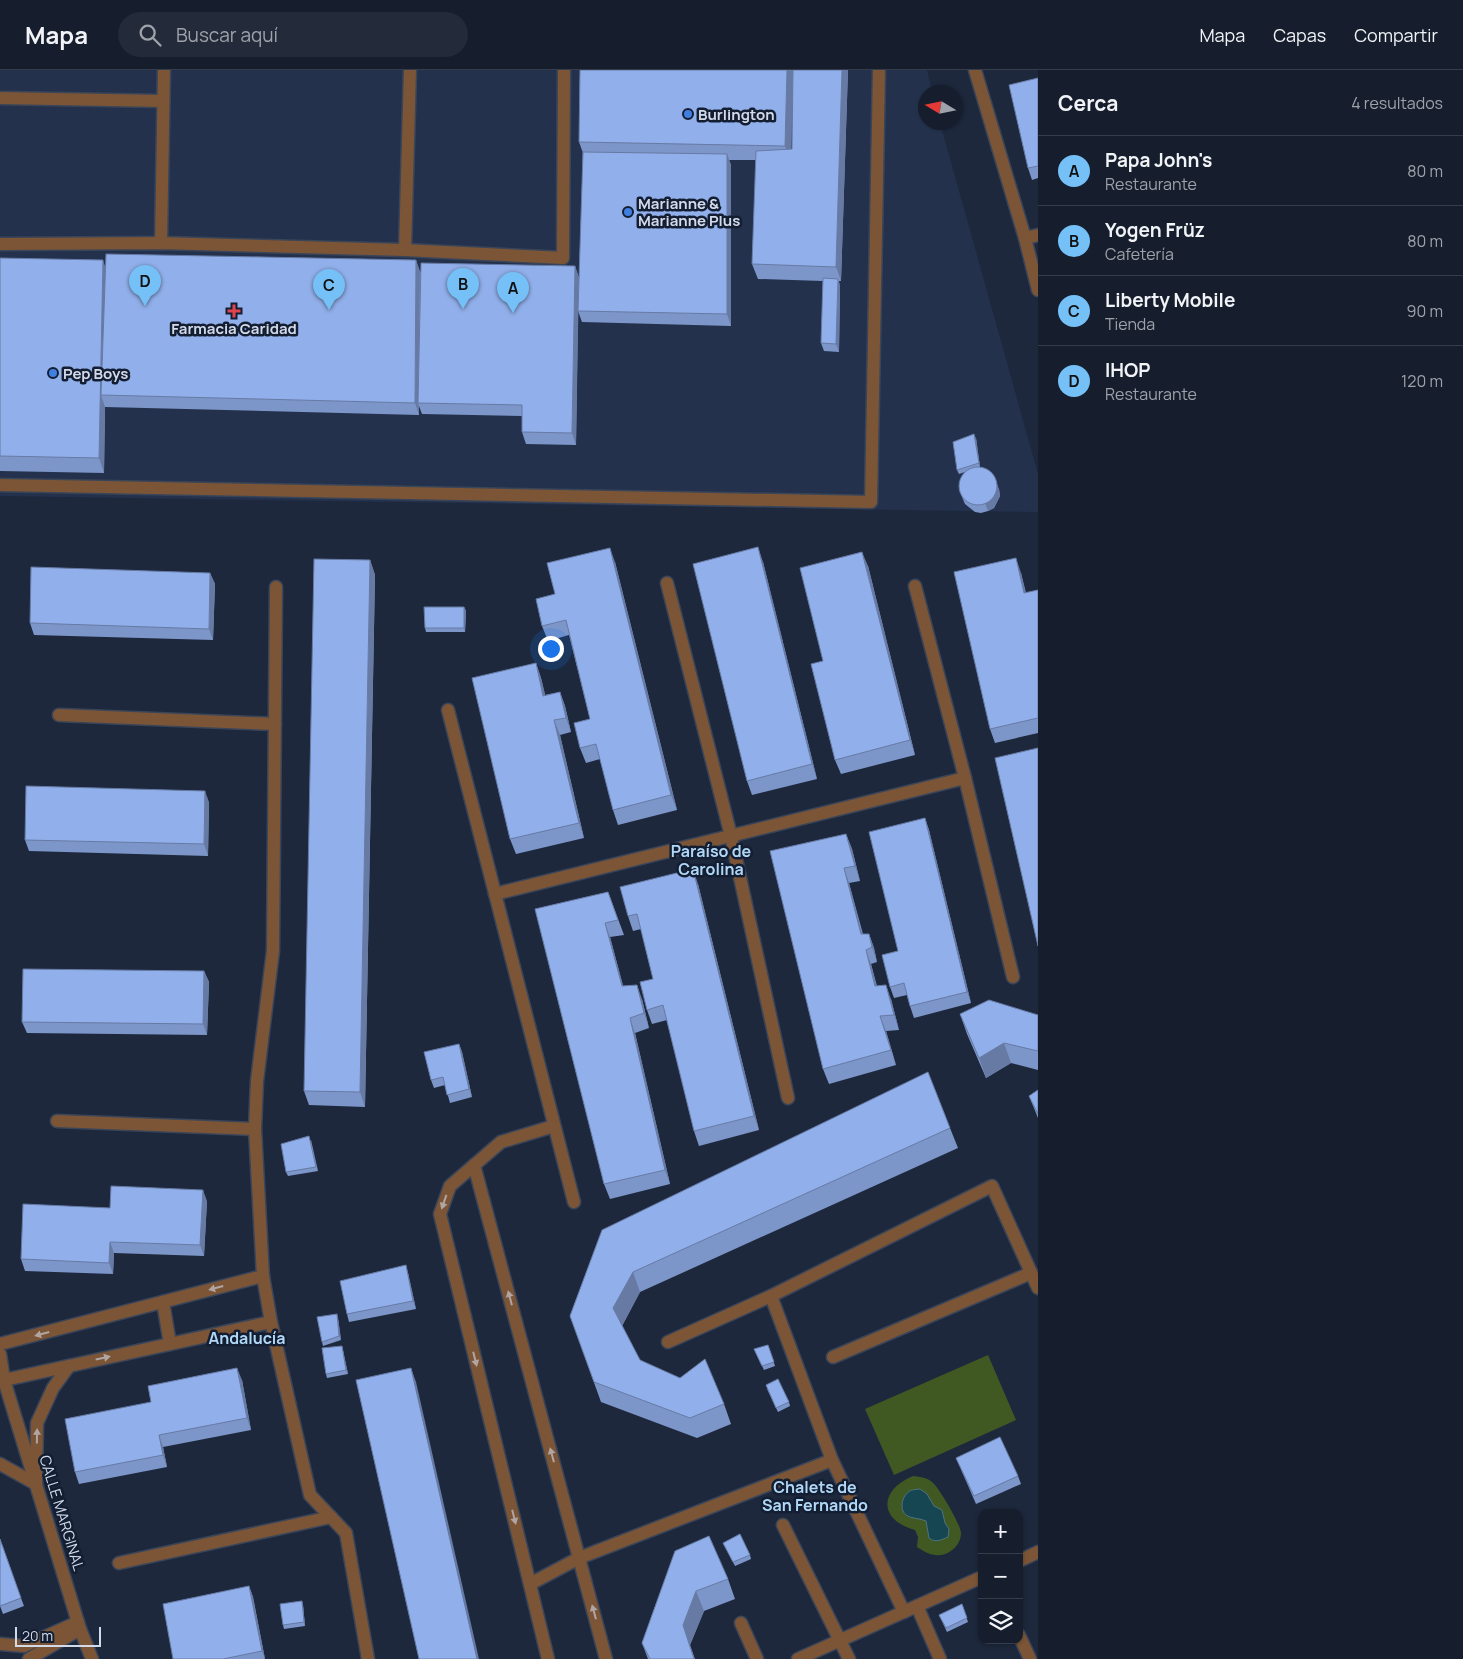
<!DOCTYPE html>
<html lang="es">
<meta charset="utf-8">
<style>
:root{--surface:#161e2e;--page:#232b3a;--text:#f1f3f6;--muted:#9ea2aa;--line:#353c4a;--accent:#75c0f6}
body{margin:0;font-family:Manrope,sans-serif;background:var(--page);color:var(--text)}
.controls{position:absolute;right:15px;bottom:15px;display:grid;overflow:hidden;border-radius:10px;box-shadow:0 1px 4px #0004}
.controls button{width:45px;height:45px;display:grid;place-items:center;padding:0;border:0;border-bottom:1px solid var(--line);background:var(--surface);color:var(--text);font:25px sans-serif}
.compass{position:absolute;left:918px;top:15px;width:45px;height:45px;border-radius:50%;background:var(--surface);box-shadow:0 1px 4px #0004;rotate:280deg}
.scale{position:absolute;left:15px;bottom:12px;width:86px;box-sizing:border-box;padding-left:5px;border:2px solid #d3dbea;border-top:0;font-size:14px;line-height:18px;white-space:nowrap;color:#d3dbea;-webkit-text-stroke:4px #141e33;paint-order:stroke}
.you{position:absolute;left:550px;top:578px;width:18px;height:18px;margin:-12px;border:4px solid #fff;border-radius:50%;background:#1a73e8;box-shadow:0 0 0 8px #1a73e833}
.badge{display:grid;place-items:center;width:32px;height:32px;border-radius:50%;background:var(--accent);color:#111;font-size:16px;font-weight:700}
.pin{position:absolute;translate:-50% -41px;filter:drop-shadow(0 1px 2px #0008)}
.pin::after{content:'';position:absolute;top:26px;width:18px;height:15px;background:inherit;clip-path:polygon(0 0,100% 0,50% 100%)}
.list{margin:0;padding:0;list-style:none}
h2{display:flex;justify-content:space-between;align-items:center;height:65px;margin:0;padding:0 20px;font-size:21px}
h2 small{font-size:16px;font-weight:400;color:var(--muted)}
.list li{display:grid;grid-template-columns:32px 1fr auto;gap:15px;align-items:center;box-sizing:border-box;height:70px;padding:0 20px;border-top:1px solid var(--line)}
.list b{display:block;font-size:19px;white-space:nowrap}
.list p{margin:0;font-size:16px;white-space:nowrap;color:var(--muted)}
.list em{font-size:16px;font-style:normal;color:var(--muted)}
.icon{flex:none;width:28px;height:28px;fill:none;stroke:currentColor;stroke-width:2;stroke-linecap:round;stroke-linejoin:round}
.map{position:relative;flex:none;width:1038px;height:1589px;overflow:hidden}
header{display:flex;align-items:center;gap:30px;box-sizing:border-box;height:70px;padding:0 25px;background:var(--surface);border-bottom:1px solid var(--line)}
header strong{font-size:24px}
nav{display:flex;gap:28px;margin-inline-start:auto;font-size:18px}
.search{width:350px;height:45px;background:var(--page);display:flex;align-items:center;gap:12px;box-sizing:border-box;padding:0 18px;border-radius:28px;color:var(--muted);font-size:19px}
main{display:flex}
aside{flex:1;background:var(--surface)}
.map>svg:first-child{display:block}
.built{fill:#23314c}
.green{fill:#405922}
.water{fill:#154652;stroke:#4e7380}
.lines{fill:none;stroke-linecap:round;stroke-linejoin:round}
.minor-casing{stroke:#3a4559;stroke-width:15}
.minor{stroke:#7b5536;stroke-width:12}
.wall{fill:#7d96c9;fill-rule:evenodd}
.shaded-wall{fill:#667aa4}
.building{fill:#91afea;stroke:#667aa4}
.oneway{fill:#b0a5a2}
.shop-dot{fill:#3f7fe0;stroke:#141e33;stroke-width:2}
.health-dot{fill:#e0444e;stroke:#141e33;stroke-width:2}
.labels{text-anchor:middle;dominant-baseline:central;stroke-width:5;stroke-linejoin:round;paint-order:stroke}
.poi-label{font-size:15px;font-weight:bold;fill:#d3dbea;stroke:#141e33;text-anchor:start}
.street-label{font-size:15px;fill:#d3dbea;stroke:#141e33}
.neighbourhood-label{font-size:16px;font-weight:bold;fill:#b0d8f6;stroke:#141e33}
</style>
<header>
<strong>Mapa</strong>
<div class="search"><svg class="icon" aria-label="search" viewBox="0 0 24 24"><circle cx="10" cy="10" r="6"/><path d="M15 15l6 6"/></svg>Buscar aquí</div>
<nav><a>Mapa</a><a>Capas</a><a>Compartir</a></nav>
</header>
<main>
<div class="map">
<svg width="1038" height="1589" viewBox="0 0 1038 1589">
<rect width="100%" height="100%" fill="#1d283d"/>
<path class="built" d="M 0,0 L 927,0 L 932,22 L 926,22 L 926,52 L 940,53 L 1038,404 L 1038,442 L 0,426 Z"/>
<g class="green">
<path d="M 988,1285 L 1016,1350 L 894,1405 L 865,1339 Z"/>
<path d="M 913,1406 C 920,1407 926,1407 932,1412 C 938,1416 961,1455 961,1463 C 961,1476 948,1487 935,1485 C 928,1484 923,1481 917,1477 L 918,1467 L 915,1460 C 878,1450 879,1420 913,1406 Z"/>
</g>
<path class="water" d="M 920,1419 L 927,1424 L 934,1436 L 942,1440 L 945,1453 L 949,1459 L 948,1467 C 941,1470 935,1473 929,1468 L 926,1451 C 920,1448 911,1449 906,1445 C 898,1438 903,1423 912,1420 C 913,1420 919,1419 920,1419 Z"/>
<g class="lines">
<defs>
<g id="minor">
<path d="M 975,0 L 1025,168 L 1038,220"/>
<path d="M 0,28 L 163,31"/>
<path d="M 1025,168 L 1038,165"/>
<path d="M 161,173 L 164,0"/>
<path d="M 0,174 L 161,173 L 405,180 L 563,188 L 564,0"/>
<path d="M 405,180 L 410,0"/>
<path d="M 0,415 L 871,432 L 879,0"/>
<path d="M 667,513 L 731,766 L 788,1028"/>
<path d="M 915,516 L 965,708 L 1013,907"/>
<path d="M 276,517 L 273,881 L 257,1011 L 255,1059 L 263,1206 L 271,1252 L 310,1425 L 346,1463 L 368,1589"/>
<path d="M 448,640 L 574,1132"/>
<path d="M 59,645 L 275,654"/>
<path d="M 495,824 L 965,708"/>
<path d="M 57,1051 L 255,1059"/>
<path d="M 474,1095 L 606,1589"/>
<path d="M 771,1226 L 832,1390"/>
<path d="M 163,1232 L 170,1274"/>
<path d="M 668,1272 L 771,1226 L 992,1116 L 1038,1218"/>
<path d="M 0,1274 L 263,1206"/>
<path d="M 0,1284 L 4,1310 L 80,1559 L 92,1589"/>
<path d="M 833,1287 L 1031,1203"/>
<path d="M 0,1311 L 271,1252"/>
<path d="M 0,1394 L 36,1414 L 37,1353 L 53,1318 L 69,1296"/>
<path d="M 783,1455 L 849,1589"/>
<path d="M 1019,1491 L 1038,1482"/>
<path d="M 119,1493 L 331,1447"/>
<path d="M 530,1514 L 579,1488 L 832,1390 L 904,1542"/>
<path d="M 917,1536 L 940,1589"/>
<path d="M 741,1553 L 757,1589"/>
<path d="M 1019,1565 L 1030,1589"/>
<path d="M 0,1574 L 24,1576 L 78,1552"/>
<path d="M 29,1589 L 80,1559"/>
<path d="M 548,1589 L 440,1144 L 450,1116 L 501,1072 L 554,1056"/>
<path d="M 798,1589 L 982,1507"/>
</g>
</defs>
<use href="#minor" class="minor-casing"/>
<use href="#minor" class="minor"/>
</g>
<g class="wall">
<path d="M 580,0 L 848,0 L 841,211 L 839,211 L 840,217 L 839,282 L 824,281 L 821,273 L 823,211 L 758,209 L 752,194 L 756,90 L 729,90 L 731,95 L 731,256 L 582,252 L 578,241 L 576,375 L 526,374 L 522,362 L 522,346 L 422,344 L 419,336 L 419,345 L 105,337 L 104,403 L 0,401 L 0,188 L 105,197 L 416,190 L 420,202 L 575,196 L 579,208 L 583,83 L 579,72 ZM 793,6 L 792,79 L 791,79 Z"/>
<path d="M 1038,8 L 1038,108 L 1032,110 L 1028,98 Z"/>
<path d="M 976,368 L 980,397 L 979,397 L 999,419 L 1000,426 L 994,438 L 988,441 L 981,443 L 975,442 L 965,434 L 962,427 L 965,402 L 959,404 L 957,400 Z"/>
<path d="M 370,490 L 375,505 L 365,1037 L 309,1035 L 304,1021 Z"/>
<path d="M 615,492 L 677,740 L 618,755 L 613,740 L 600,689 L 586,693 L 580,678 L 590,649 L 569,565 L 548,571 L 542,556 L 555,524 Z"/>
<path d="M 763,492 L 817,709 L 752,725 L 747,711 Z"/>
<path d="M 868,496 L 915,685 L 841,704 L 835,690 L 823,591 Z"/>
<path d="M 210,503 L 215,514 L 213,570 L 34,565 L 30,553 Z"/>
<path d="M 1021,503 L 1026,523 L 1038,520 L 1038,663 L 995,673 L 990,659 Z"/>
<path d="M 464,537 L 466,541 L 465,562 L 426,562 L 425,558 Z"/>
<path d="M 536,593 L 541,608 L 545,625 L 560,622 L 565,636 L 571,662 L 560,665 L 584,768 L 516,784 L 510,769 Z"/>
<path d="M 209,732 L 208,786 L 29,781 L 25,770 Z"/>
<path d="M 925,748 L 929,760 L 971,933 L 914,948 L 910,936 L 907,925 L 894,928 L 890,917 L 898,881 Z"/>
<path d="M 846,764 L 852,779 L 860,811 L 849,813 L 863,864 L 869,864 L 874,878 L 877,892 L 871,894 L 877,916 L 891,929 L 899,960 L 886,961 L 896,995 L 829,1014 L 823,999 Z"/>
<path d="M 698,814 L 759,1060 L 699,1076 L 694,1061 L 667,950 L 652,954 L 647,940 L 653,909 L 641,859 L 633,861 L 628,846 Z"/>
<path d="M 608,822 L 624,865 L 610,867 L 623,916 L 642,929 L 649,958 L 635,963 L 670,1114 L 610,1129 L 604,1114 L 535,839 Z"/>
<path d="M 204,901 L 209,912 L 207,965 L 27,963 L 22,952 Z"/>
<path d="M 960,944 L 1038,945 L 1038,1000 L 1011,993 L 986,1008 L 967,964 Z"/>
<path d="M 459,974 L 462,982 L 472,1027 L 450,1033 L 445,1015 L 434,1018 L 431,1010 Z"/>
<path d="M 1038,1020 L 1038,1048 L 1029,1026 Z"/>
<path d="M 950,1058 L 958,1078 L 640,1222 L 622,1256 L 640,1290 L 724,1334 L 731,1354 L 697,1368 L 601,1332 L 570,1246 L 602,1160 Z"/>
<path d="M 311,1070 L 318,1101 L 288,1106 L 286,1102 Z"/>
<path d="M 207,1131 L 204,1186 L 114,1183 L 113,1204 L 25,1201 L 21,1189 L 110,1138 Z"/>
<path d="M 408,1203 L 416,1239 L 349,1252 L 347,1244 Z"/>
<path d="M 338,1248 L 341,1270 L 323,1276 L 322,1272 Z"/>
<path d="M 768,1275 L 775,1296 L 764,1300 L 754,1279 Z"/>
<path d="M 342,1276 L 348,1304 L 327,1308 L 326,1304 Z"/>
<path d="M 242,1310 L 251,1360 L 163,1377 L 167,1397 L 79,1414 L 75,1402 L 151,1332 Z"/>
<path d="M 767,1319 L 789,1332 L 790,1336 L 778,1342 Z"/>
<path d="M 956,1388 L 1018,1406 L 1021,1414 L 976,1434 Z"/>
<path d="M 723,1473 L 750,1485 L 751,1489 L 735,1496 Z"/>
<path d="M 675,1481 L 728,1509 L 735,1529 L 704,1541 L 690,1575 L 695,1589 L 648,1589 L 642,1573 Z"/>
<path d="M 249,1516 L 253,1527 L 265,1589 L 173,1589 Z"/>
<path d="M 21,1528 L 24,1536 L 3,1544 L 0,1536 Z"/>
<path d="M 962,1534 L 968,1552 L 947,1562 L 939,1545 Z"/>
<path d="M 303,1535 L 305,1556 L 284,1559 L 283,1555 Z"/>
</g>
<g class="shaded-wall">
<path d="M 787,0 L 793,0 L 791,91 L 785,76 Z"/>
<path d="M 842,0 L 848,0 L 841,211 L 836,197 Z"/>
<path d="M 727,84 L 731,95 L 731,256 L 727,244 Z"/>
<path d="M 103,190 L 108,205 L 101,325 L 105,337 L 104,403 L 99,388 Z"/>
<path d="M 416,190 L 420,202 L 418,333 L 419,336 L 419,345 L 415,333 Z"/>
<path d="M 575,196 L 579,208 L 576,375 L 572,363 Z"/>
<path d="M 838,209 L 840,217 L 839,282 L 836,274 Z"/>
<path d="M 974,364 L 976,368 L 980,397 L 979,393 Z"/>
<path d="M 996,411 L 999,419 L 1000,426 L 994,438 L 988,441 L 985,433 Z"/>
<path d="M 758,477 L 763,492 L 817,709 L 812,694 Z"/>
<path d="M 610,478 L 615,492 L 677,740 L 671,725 Z"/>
<path d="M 862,482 L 868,496 L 915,685 L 910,670 Z"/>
<path d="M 1016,488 L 1021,503 L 1029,538 L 1024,523 Z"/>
<path d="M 370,490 L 375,505 L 365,1037 L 360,1022 Z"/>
<path d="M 210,503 L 215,514 L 213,570 L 209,559 Z"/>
<path d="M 464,537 L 466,541 L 465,562 L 464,558 Z"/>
<path d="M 536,593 L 541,608 L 549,640 L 543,626 Z"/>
<path d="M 560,622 L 565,636 L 571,662 L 566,648 Z"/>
<path d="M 554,650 L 560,665 L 584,768 L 579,753 Z"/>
<path d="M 205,721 L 209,732 L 208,786 L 204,774 Z"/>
<path d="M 925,748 L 929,760 L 971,933 L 967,922 Z"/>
<path d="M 846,764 L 852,779 L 860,811 L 855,796 Z"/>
<path d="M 844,798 L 849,813 L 866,879 L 861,864 Z"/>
<path d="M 693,799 L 698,814 L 759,1060 L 754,1046 Z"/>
<path d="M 605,853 L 610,867 L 627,930 L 622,916 Z"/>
<path d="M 869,864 L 874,878 L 877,892 L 872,877 Z"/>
<path d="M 866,880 L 871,894 L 880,931 L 875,916 Z"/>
<path d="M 204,901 L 209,912 L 207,965 L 203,954 Z"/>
<path d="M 637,915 L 642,929 L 649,958 L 644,943 Z"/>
<path d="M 886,915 L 891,929 L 899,960 L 894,945 Z"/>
<path d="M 880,946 L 886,961 L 896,995 L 891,980 Z"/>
<path d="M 630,948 L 635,963 L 670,1114 L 665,1100 Z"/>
<path d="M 1004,973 L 1011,993 L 986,1008 L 979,988 Z"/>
<path d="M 459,974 L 462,982 L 472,1027 L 469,1019 Z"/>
<path d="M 203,1120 L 207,1131 L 204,1186 L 200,1175 Z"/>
<path d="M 110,1172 L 114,1183 L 113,1204 L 109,1193 Z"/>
<path d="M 406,1195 L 408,1203 L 416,1239 L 413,1231 Z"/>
<path d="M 633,1202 L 640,1222 L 621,1258 L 613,1238 Z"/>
<path d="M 337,1244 L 338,1248 L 341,1270 L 339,1266 Z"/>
<path d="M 342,1276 L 343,1280 L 348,1304 L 346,1300 Z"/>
<path d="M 237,1298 L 242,1310 L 251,1360 L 247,1348 Z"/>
<path d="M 411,1298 L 416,1312 L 479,1589 L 477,1589 Z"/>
<path d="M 159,1365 L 163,1377 L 167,1397 L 163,1385 Z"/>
<path d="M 249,1516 L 253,1527 L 265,1589 L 262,1581 Z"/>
<path d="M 696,1521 L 704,1541 L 690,1575 L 694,1589 L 683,1555 Z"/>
<path d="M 302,1531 L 303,1535 L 305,1556 L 304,1552 Z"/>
</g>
<g class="building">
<path d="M 580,0 L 787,0 L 785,76 L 579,72 Z"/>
<path d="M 793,0 L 842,0 L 836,197 L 752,194 L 756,81 L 792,79 Z"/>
<path d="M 1038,8 L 1038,96 L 1028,98 L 1009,15 Z"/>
<path d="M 583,82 L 727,84 L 727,244 L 578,241 Z"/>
<path d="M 106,184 L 416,190 L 415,333 L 101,325 Z"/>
<path d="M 0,188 L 103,190 L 99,388 L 0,386 Z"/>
<path d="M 421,193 L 575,196 L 572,363 L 522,362 L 522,335 L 418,333 Z"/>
<path d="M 823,208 L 838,209 L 836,274 L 821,273 Z"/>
<path d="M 974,364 L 979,393 L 957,400 L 953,372 Z"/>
<circle cx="978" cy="416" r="19"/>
<path d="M 758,477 L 812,694 L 747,711 L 693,494 Z"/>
<path d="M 610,478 L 671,725 L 613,740 L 596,674 L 580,678 L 574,653 L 590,649 L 566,550 L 542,556 L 536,529 L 555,524 L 547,493 Z"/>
<path d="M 862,482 L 910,670 L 835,690 L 811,594 L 823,591 L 800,498 Z"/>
<path d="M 1016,488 L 1024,523 L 1038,520 L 1038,648 L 990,659 L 954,502 Z"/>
<path d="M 314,489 L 370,490 L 360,1022 L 304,1021 Z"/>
<path d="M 31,497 L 210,503 L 209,559 L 30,553 Z"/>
<path d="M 424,537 L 464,537 L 464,558 L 425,558 Z"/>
<path d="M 536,593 L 543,626 L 560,622 L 566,648 L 554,650 L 579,753 L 510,769 L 472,608 Z"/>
<path d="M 1038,678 L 1038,876 L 995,688 Z"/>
<path d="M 26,716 L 205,721 L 204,774 L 25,770 Z"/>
<path d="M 925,748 L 967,922 L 910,936 L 904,913 L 890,917 L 882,885 L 898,881 L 869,762 Z"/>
<path d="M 846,764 L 855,796 L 844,798 L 861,864 L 869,864 L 872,877 L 866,880 L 875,916 L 886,915 L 894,945 L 880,946 L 891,980 L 823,999 L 770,781 Z"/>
<path d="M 693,799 L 754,1046 L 694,1061 L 663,935 L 647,940 L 640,912 L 653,909 L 637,844 L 628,846 L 620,817 Z"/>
<path d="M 608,822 L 618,850 L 605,853 L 622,916 L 637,915 L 644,943 L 630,948 L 665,1100 L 604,1114 L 535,839 Z"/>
<path d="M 23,899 L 204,901 L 203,954 L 22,952 Z"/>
<path d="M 989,930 L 1038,945 L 1038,981 L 1004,973 L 979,988 L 960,944 Z"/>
<path d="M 459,974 L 469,1019 L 447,1025 L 443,1007 L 431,1010 L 424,982 Z"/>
<path d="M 928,1002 L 950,1058 L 633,1202 L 613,1238 L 640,1290 L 680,1308 L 705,1289 L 724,1334 L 690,1348 L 594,1312 L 570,1246 L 602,1160 Z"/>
<path d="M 1038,1020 L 1038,1044 L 1029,1026 Z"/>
<path d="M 309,1066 L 316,1097 L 286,1102 L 281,1074 Z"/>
<path d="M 111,1116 L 203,1120 L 200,1175 L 110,1172 L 109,1193 L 21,1189 L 23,1134 L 110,1138 Z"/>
<path d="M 406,1195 L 413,1231 L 347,1244 L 340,1211 Z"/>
<path d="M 337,1244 L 339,1266 L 322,1272 L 317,1247 Z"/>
<path d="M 768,1275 L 774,1292 L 762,1296 L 754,1279 Z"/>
<path d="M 342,1276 L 346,1300 L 326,1304 L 322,1278 Z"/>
<path d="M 237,1298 L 247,1348 L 159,1365 L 163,1385 L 75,1402 L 65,1349 L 151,1332 L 148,1316 Z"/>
<path d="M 411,1298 L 477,1589 L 419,1589 L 356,1310 Z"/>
<path d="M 778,1309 L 789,1332 L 776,1338 L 766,1315 Z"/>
<path d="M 1000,1367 L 1018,1406 L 974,1426 L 956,1388 Z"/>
<path d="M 740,1464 L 750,1485 L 733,1492 L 723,1473 Z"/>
<path d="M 709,1466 L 728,1509 L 696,1521 L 683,1555 L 694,1589 L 650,1589 L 642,1573 L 675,1481 Z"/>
<path d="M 0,1469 L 21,1528 L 0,1536 Z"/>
<path d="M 249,1516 L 262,1581 L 223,1589 L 173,1589 L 163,1534 Z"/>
<path d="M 302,1531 L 304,1552 L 283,1555 L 280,1534 Z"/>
<path d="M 962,1534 L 967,1548 L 946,1558 L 939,1545 Z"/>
</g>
<defs><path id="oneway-solid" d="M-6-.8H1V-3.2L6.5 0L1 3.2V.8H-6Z" transform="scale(1.25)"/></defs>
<g class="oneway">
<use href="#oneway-solid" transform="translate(444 1132) rotate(109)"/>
<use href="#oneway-solid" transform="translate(216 1218) rotate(165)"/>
<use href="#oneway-solid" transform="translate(510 1228) rotate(-105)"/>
<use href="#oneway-solid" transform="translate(42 1264) rotate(165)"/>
<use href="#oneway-solid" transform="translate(103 1288) rotate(-12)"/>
<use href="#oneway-solid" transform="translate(475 1289) rotate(76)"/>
<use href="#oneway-solid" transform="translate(37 1366) rotate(-89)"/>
<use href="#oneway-solid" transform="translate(552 1385) rotate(-105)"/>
<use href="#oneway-solid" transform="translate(514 1447) rotate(76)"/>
<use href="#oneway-solid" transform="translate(594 1542) rotate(-105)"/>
</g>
<g class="shop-dot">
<circle cx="688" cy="44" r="5"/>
<circle cx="628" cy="142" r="5"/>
<circle cx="53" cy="303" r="5"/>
</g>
<path class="health-dot" d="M231.5 233.5h5v5h5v5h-5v5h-5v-5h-5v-5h5z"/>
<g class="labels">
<g class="poi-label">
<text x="698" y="44">Burlington</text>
<text x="638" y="133">Marianne &amp;<tspan x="638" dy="17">Marianne Plus</tspan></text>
<text x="234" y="258" text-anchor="middle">Farmacia Caridad</text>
<text x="63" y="303">Pep Boys</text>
</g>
<g class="street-label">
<text transform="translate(62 1443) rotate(73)">CALLE MARGINAL</text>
</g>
<g class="neighbourhood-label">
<text x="711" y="781">Paraíso de<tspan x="711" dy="18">Carolina</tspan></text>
<text x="247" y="1268">Andalucía</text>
<text x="815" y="1417">Chalets de<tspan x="815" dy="18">San Fernando</tspan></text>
</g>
</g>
</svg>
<div class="controls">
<button>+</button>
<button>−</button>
<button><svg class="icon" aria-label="layers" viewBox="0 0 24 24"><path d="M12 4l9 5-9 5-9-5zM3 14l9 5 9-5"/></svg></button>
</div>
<svg class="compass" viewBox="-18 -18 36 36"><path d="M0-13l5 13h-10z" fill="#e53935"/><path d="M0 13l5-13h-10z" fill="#9ea2aa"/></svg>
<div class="scale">20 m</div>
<div class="you"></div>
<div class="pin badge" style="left:513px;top:243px">A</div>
<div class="pin badge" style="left:463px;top:239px">B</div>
<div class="pin badge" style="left:329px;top:240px">C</div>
<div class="pin badge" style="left:145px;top:236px">D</div>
</div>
<aside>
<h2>Cerca<small>4 resultados</small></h2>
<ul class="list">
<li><span class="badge">A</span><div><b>Papa John's</b><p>Restaurante</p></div><em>80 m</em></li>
<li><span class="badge">B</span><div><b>Yogen Früz</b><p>Cafetería</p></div><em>80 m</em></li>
<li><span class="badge">C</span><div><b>Liberty Mobile</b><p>Tienda</p></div><em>90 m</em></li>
<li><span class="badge">D</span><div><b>IHOP</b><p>Restaurante</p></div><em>120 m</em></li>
</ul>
</aside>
</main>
